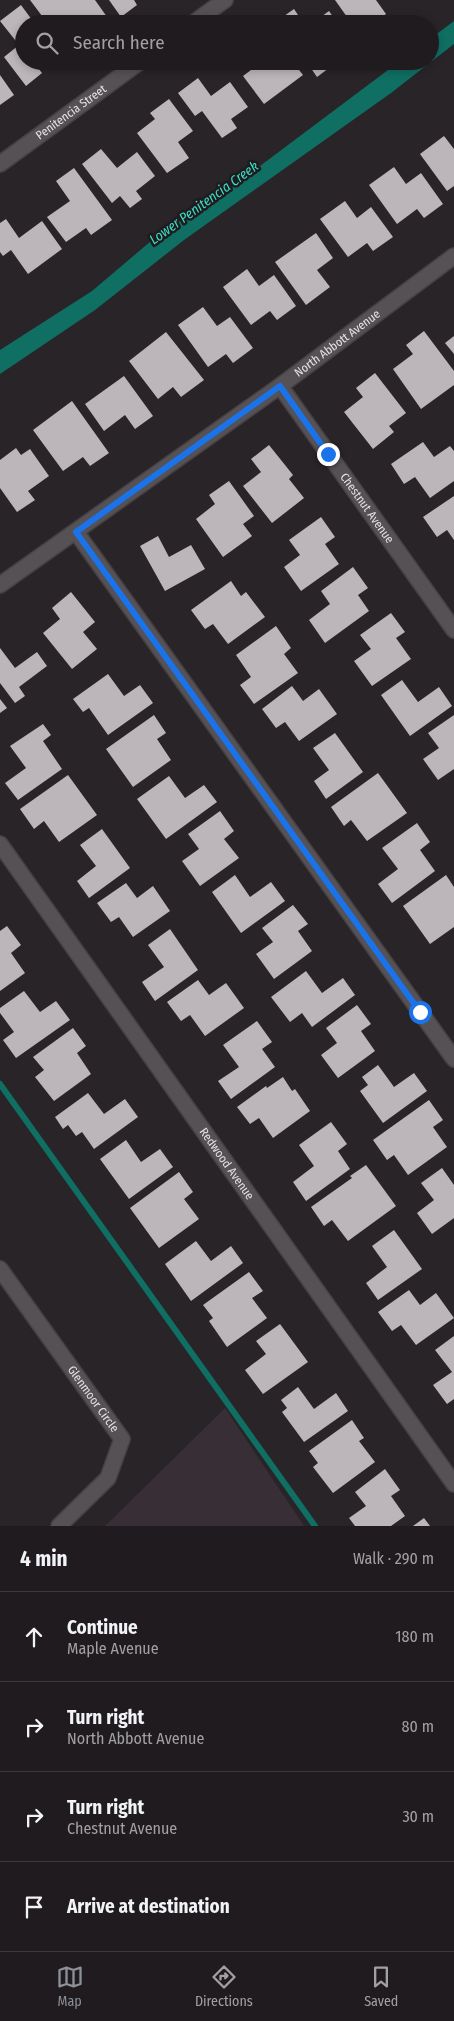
<!DOCTYPE html>
<meta charset="utf-8">
<style>
:root{--surface:#1f1b1e;--page:#2c282b;--text:#f1f3f6;--muted:#a1a1a4;--line:#3c393c;--accent:#8c9099}
body{margin:0;font-family:"Fira Sans Condensed",sans-serif;background:var(--page);color:var(--text)}
.stop{position:absolute;width:15px;height:15px;margin:-11px;border:4px solid #1a73e8;border-radius:50%;background:#fff}
.stop.end{background:#1a73e8;border-color:#fff;box-shadow:0 1px 5px #0008}
.list{margin:0;padding:0;list-style:none}
h2{display:flex;justify-content:space-between;align-items:center;height:65px;margin:0;padding:0 20px;font-size:21px}
h2 small{font-size:16px;font-weight:400;color:var(--muted)}
.list li{display:grid;grid-template-columns:32px 1fr auto;gap:15px;align-items:center;box-sizing:border-box;height:90px;padding:0 20px;border-top:1px solid var(--line)}
.list b{display:block;font-size:19px;white-space:nowrap}
.list p{margin:0;font-size:16px;white-space:nowrap;color:var(--muted)}
.list em{font-size:16px;font-style:normal;color:var(--muted)}
.icon{flex:none;width:28px;height:28px;fill:none;stroke:currentColor;stroke-width:2;stroke-linecap:round;stroke-linejoin:round}
.map{position:relative;flex:none;width:454px;height:1526px;overflow:hidden}
.search{position:absolute;background:var(--surface);box-shadow:0 2px 8px #0003;left:15px;right:15px;top:15px;height:55px;display:flex;align-items:center;gap:12px;box-sizing:border-box;padding:0 18px;border-radius:28px;color:var(--muted);font-size:19px}
.sheet{height:425px;background:var(--surface)}
nav{display:flex;justify-content:space-around;align-items:center;box-sizing:border-box;height:70px;border-top:1px solid var(--line);background:var(--surface);font-size:14px;color:var(--muted)}
nav a{display:grid;justify-items:center;gap:2px}
nav .on{color:var(--accent)}
.map>svg:first-child{display:block}
.built{fill:#382e36}
.water{fill:#0f6f63}
.lines{fill:none;stroke-linecap:round;stroke-linejoin:round}
.stream{stroke:#0f6f63;stroke-width:6}
.building{fill:#bcb6ba}
.street-casing{stroke:#454044;stroke-width:18}
.street{stroke:#565154;stroke-width:15}
.route{stroke:#1a73e8;stroke-width:6}
.labels{text-anchor:middle;dominant-baseline:central;stroke-width:5;stroke-linejoin:round;paint-order:stroke}
.street-label{font-size:12px;fill:#e5e1e4;stroke:#1f1b1e}
.water-label{font-size:14px;font-style:italic;fill:#39dfc8;stroke:#1f1b1e}
</style>
<div class="map">
<svg width="454" height="1526" viewBox="0 0 454 1526">
<rect width="100%" height="100%" fill="#292428"/>
<path class="built" d="M 225,1408 L 304,1526 L 105,1526 Z"/>
<path class="water" d="M 454,21 L 454,44 L 391,93 L 184,240 L 95,310 L 0,374 L 0,350 L 92,291 L 164,230 L 220,196 L 400,61 L 430,61 L 430,39 Z"/>
<g class="lines">
<path class="stream" d="M 0,1084 L 315,1526"/>
</g>
<g class="building">
<path d="M 30,0 L 95,0 L 112,24 L 48,24 Z"/>
<path d="M 109,0 L 134,0 L 137,5 L 121,17 Z"/>
<path d="M 335,0 L 376,0 L 386,14 L 373,24 L 352,24 Z"/>
<path d="M 21,5 L 35,24 L 24,24 L 24,61 L 46,61 L 38,68 L 42,73 L 26,86 L 4,57 L 19,45 L 0,21 Z"/>
<path d="M 294,9 L 304,24 L 279,24 L 277,21 Z"/>
<path d="M 329,11 L 338,24 L 311,24 Z"/>
<path d="M 263,61 L 292,61 L 303,75 L 264,104 L 243,76 Z"/>
<path d="M 306,61 L 336,61 L 337,62 L 317,77 Z"/>
<path d="M 0,75 L 14,95 L 0,105 Z"/>
<path d="M 198,78 L 211,96 L 230,82 L 248,107 L 231,119 L 237,128 L 222,138 L 202,111 L 195,116 L 178,93 Z"/>
<path d="M 169,99 L 193,131 L 178,142 L 189,158 L 167,173 L 137,133 L 155,119 L 150,113 Z"/>
<path d="M 444,136 L 454,149 L 454,186 L 447,191 L 420,154 Z"/>
<path d="M 101,149 L 117,168 L 137,152 L 155,176 L 136,191 L 142,199 L 130,208 L 120,196 L 112,203 L 82,164 Z"/>
<path d="M 394,167 L 406,184 L 421,173 L 443,204 L 424,218 L 417,209 L 397,224 L 369,185 Z"/>
<path d="M 74,168 L 112,220 L 91,235 L 86,228 L 66,242 L 47,217 L 70,201 L 56,181 Z"/>
<path d="M 345,201 L 357,218 L 371,207 L 393,237 L 373,251 L 367,243 L 348,257 L 320,219 Z"/>
<path d="M 6,219 L 19,238 L 42,221 L 62,249 L 28,274 L 11,250 L 3,256 L 0,252 L 0,223 Z"/>
<path d="M 316,233 L 333,258 L 317,270 L 330,287 L 306,305 L 275,262 Z"/>
<path d="M 247,269 L 259,286 L 274,275 L 296,306 L 277,320 L 270,311 L 251,325 L 223,287 Z"/>
<path d="M 203,307 L 217,326 L 230,317 L 253,348 L 233,363 L 226,354 L 208,367 L 178,325 Z"/>
<path d="M 424,331 L 454,371 L 454,385 L 421,409 L 393,369 L 413,354 L 406,345 Z"/>
<path d="M 166,332 L 204,380 L 181,397 L 173,387 L 158,399 L 129,361 Z"/>
<path d="M 454,336 L 454,354 L 445,343 Z"/>
<path d="M 375,373 L 406,413 L 389,426 L 394,432 L 373,449 L 344,412 L 363,397 L 356,388 Z"/>
<path d="M 124,376 L 153,416 L 135,429 L 125,415 L 104,431 L 85,404 Z"/>
<path d="M 72,401 L 109,453 L 90,466 L 83,457 L 63,471 L 33,430 Z"/>
<path d="M 423,442 L 434,457 L 450,446 L 454,451 L 454,481 L 430,498 L 415,477 L 404,484 L 391,464 Z"/>
<path d="M 269,445 L 293,475 L 289,479 L 304,498 L 272,523 L 243,486 L 261,472 L 251,459 Z"/>
<path d="M 16,448 L 21,455 L 30,449 L 49,476 L 28,491 L 35,500 L 17,512 L 0,488 L 0,460 Z"/>
<path d="M 229,481 L 254,516 L 243,524 L 252,536 L 223,557 L 196,519 L 215,504 L 209,495 Z"/>
<path d="M 454,496 L 454,540 L 447,530 L 437,537 L 423,517 Z"/>
<path d="M 321,517 L 335,537 L 325,544 L 339,564 L 301,591 L 284,567 L 300,555 L 289,540 Z"/>
<path d="M 158,536 L 169,557 L 191,545 L 205,569 L 165,591 L 140,546 Z"/>
<path d="M 353,567 L 368,588 L 358,595 L 369,611 L 325,643 L 309,620 L 330,604 L 321,591 Z"/>
<path d="M 231,581 L 241,596 L 246,592 L 265,617 L 228,644 L 213,624 L 205,629 L 191,610 Z"/>
<path d="M 71,592 L 95,622 L 83,632 L 97,649 L 72,669 L 43,633 L 60,619 L 52,608 Z"/>
<path d="M 391,613 L 405,632 L 396,638 L 411,659 L 372,686 L 354,661 L 371,649 L 360,635 Z"/>
<path d="M 276,626 L 291,648 L 284,654 L 298,673 L 254,704 L 240,685 L 251,677 L 236,655 Z"/>
<path d="M 0,648 L 15,668 L 37,652 L 47,666 L 19,687 L 25,696 L 15,703 L 0,683 Z"/>
<path d="M 108,674 L 124,696 L 140,685 L 153,703 L 108,735 L 89,708 L 83,712 L 73,699 Z"/>
<path d="M 402,680 L 418,702 L 439,687 L 452,706 L 410,736 L 381,695 Z"/>
<path d="M 292,686 L 303,701 L 319,689 L 337,714 L 299,741 L 285,722 L 276,728 L 262,709 Z"/>
<path d="M 0,699 L 7,708 L 0,713 Z"/>
<path d="M 154,715 L 166,733 L 157,739 L 171,760 L 133,787 L 106,749 Z"/>
<path d="M 454,715 L 454,769 L 438,780 L 423,759 L 439,748 L 428,733 Z"/>
<path d="M 43,724 L 51,735 L 43,741 L 62,769 L 18,800 L 5,783 L 26,768 L 10,746 Z"/>
<path d="M 335,733 L 363,772 L 326,799 L 314,781 L 329,770 L 313,748 Z"/>
<path d="M 378,773 L 407,813 L 367,841 L 351,820 L 344,826 L 331,807 Z"/>
<path d="M 68,775 L 97,815 L 59,842 L 44,821 L 34,829 L 20,809 Z"/>
<path d="M 169,776 L 185,798 L 204,785 L 217,802 L 166,839 L 137,799 Z"/>
<path d="M 220,811 L 234,831 L 224,839 L 239,858 L 200,886 L 182,861 L 199,849 L 188,834 Z"/>
<path d="M 417,823 L 430,842 L 420,850 L 435,871 L 392,903 L 378,884 L 398,869 L 382,848 Z"/>
<path d="M 102,829 L 130,868 L 89,898 L 77,881 L 96,866 L 80,845 Z"/>
<path d="M 235,875 L 250,897 L 271,882 L 285,901 L 241,933 L 212,892 Z"/>
<path d="M 446,875 L 454,887 L 454,927 L 430,944 L 403,906 Z"/>
<path d="M 126,883 L 137,898 L 153,886 L 170,911 L 133,937 L 119,917 L 111,922 L 97,903 Z"/>
<path d="M 293,905 L 308,924 L 298,931 L 312,951 L 274,979 L 256,954 L 273,942 L 262,928 Z"/>
<path d="M 7,926 L 21,945 L 11,953 L 25,973 L 0,991 L 0,931 Z"/>
<path d="M 170,929 L 198,970 L 155,1001 L 142,982 L 164,967 L 148,945 Z"/>
<path d="M 306,971 L 322,993 L 343,978 L 355,995 L 312,1027 L 302,1013 L 290,1022 L 271,997 Z"/>
<path d="M 198,980 L 209,995 L 226,983 L 244,1008 L 205,1036 L 190,1015 L 181,1021 L 167,1002 Z"/>
<path d="M 24,991 L 40,1012 L 56,1001 L 70,1020 L 16,1058 L 3,1040 L 14,1032 L 0,1013 L 0,1008 Z"/>
<path d="M 357,1005 L 371,1024 L 361,1031 L 375,1051 L 338,1078 L 321,1055 L 337,1043 L 326,1028 Z"/>
<path d="M 257,1021 L 272,1042 L 262,1049 L 275,1067 L 231,1099 L 218,1081 L 239,1067 L 223,1045 Z"/>
<path d="M 73,1028 L 86,1046 L 77,1053 L 91,1074 L 54,1101 L 35,1077 L 44,1070 L 33,1057 Z"/>
<path d="M 378,1065 L 394,1087 L 414,1073 L 427,1091 L 383,1123 L 360,1091 L 368,1085 L 362,1077 Z"/>
<path d="M 283,1077 L 292,1091 L 295,1089 L 310,1111 L 273,1138 L 259,1118 L 250,1124 L 237,1107 L 266,1086 L 267,1088 Z"/>
<path d="M 88,1093 L 104,1114 L 125,1099 L 138,1117 L 94,1149 L 82,1132 L 76,1136 L 68,1125 L 63,1129 L 55,1117 Z"/>
<path d="M 429,1100 L 443,1120 L 433,1127 L 447,1147 L 408,1175 L 394,1155 L 387,1160 L 373,1140 Z"/>
<path d="M 331,1122 L 347,1144 L 338,1151 L 350,1169 L 306,1201 L 293,1182 L 314,1166 L 299,1145 Z"/>
<path d="M 126,1140 L 141,1162 L 160,1149 L 173,1167 L 129,1199 L 100,1159 Z"/>
<path d="M 366,1165 L 396,1206 L 348,1241 L 332,1220 L 324,1226 L 311,1207 L 352,1178 L 350,1176 Z"/>
<path d="M 442,1168 L 454,1185 L 454,1218 L 432,1234 L 417,1213 L 434,1200 L 421,1183 Z"/>
<path d="M 179,1172 L 193,1192 L 184,1199 L 199,1219 L 159,1248 L 130,1208 Z"/>
<path d="M 394,1230 L 422,1269 L 378,1300 L 366,1283 L 387,1267 L 372,1246 Z"/>
<path d="M 196,1241 L 211,1261 L 231,1246 L 243,1263 L 191,1301 L 165,1264 Z"/>
<path d="M 249,1272 L 263,1291 L 252,1298 L 267,1318 L 227,1347 L 209,1321 L 213,1318 L 203,1305 Z"/>
<path d="M 409,1290 L 420,1305 L 436,1293 L 454,1318 L 416,1345 L 401,1325 L 392,1331 L 378,1312 Z"/>
<path d="M 280,1324 L 308,1362 L 263,1394 L 245,1370 L 266,1354 L 256,1341 Z"/>
<path d="M 454,1336 L 454,1399 L 447,1404 L 433,1385 L 452,1372 L 435,1350 Z"/>
<path d="M 298,1387 L 314,1409 L 336,1393 L 348,1411 L 304,1442 L 282,1412 L 287,1408 L 281,1400 Z"/>
<path d="M 352,1420 L 364,1438 L 359,1441 L 375,1462 L 333,1493 L 313,1467 L 318,1463 L 309,1451 Z"/>
<path d="M 385,1469 L 400,1490 L 391,1496 L 405,1516 L 391,1526 L 355,1526 L 349,1518 L 366,1506 L 355,1492 Z"/>
<path d="M 424,1518 L 430,1526 L 413,1526 Z"/>
</g>
<g class="lines">
<defs>
<g id="street">
<path d="M 192,24 L 225,0"/>
<path id="s1" d="M 0,164 L 141,61"/>
<path id="s2" d="M 280,386 L 454,630"/>
<path d="M 76,532 L 454,1059"/>
<path id="s3" d="M 0,585 L 280,386 L 454,256"/>
<path id="s4" d="M 0,844 L 454,1484"/>
<path id="s5" d="M 0,1269 L 122,1439 L 108,1478 L 59,1526"/>
</g>
</defs>
<use href="#street" class="street-casing"/>
<use href="#street" class="street"/>
</g>
<g class="lines">
<path class="route" d="M 328,454 L 280,386 L 76,532 L 420,1012"/>
</g>
<g class="labels">
<g class="street-label">
<text stroke="none"><textPath href="#s1" startOffset="88">Penitencia Street</textPath></text>
<text stroke="none"><textPath href="#s3" startOffset="415">North Abbott Avenue</textPath></text>
<text stroke="none"><textPath href="#s2" startOffset="150">Chestnut Avenue</textPath></text>
<text stroke="none"><textPath href="#s4" startOffset="392">Redwood Avenue</textPath></text>
<text stroke="none"><textPath href="#s5" startOffset="160">Glenmoor Circle</textPath></text>
</g>
<g class="water-label">
<text transform="translate(204 203) rotate(-36)">Lower Penitencia Creek</text>
</g>
</g>
</svg>
<div class="stop" style="left:420px;top:1012px"></div>
<div class="stop end" style="left:328px;top:454px"></div>
<div class="search"><svg class="icon" aria-label="search" viewBox="0 0 24 24"><circle cx="10" cy="10" r="6"/><path d="M15 15l6 6"/></svg>Search here</div>
</div>
<section class="sheet">
<h2>4 min<small>Walk · 290 m</small></h2>
<ul class="list">
<li><svg class="icon" aria-label="ahead" viewBox="0 0 24 24"><path d="M12 20V5M6 11l6-6 6 6"/></svg><div><b>Continue</b><p>Maple Avenue</p></div><em>180 m</em></li>
<li><svg class="icon" aria-label="right" viewBox="0 0 24 24"><path d="M7 20v-9h11M14 6l5 5-5 5"/></svg><div><b>Turn right</b><p>North Abbott Avenue</p></div><em>80 m</em></li>
<li><svg class="icon" aria-label="right" viewBox="0 0 24 24"><path d="M7 20v-9h11M14 6l5 5-5 5"/></svg><div><b>Turn right</b><p>Chestnut Avenue</p></div><em>30 m</em></li>
<li><svg class="icon" aria-label="arrive" viewBox="0 0 24 24"><path d="M6 21V4h12l-3 4 3 4H6"/></svg><div><b>Arrive at destination</b></div></li>
</ul>
</section>
<nav>
<a class="on"><svg class="icon" aria-label="map" viewBox="0 0 24 24"><path d="M3 6l6-2 6 2 6-2v14l-6 2-6-2-6 2zM9 4v14M15 6v14"/></svg>Map</a>
<a><svg class="icon" aria-label="directions" viewBox="0 0 24 24"><path d="M12 3l9 9-9 9-9-9zM9 14v-3h6M13 9l2 2-2 2"/></svg>Directions</a>
<a><svg class="icon" aria-label="saved" viewBox="0 0 24 24"><path d="M7 4h10v16l-5-4-5 4z"/></svg>Saved</a>
</nav>
